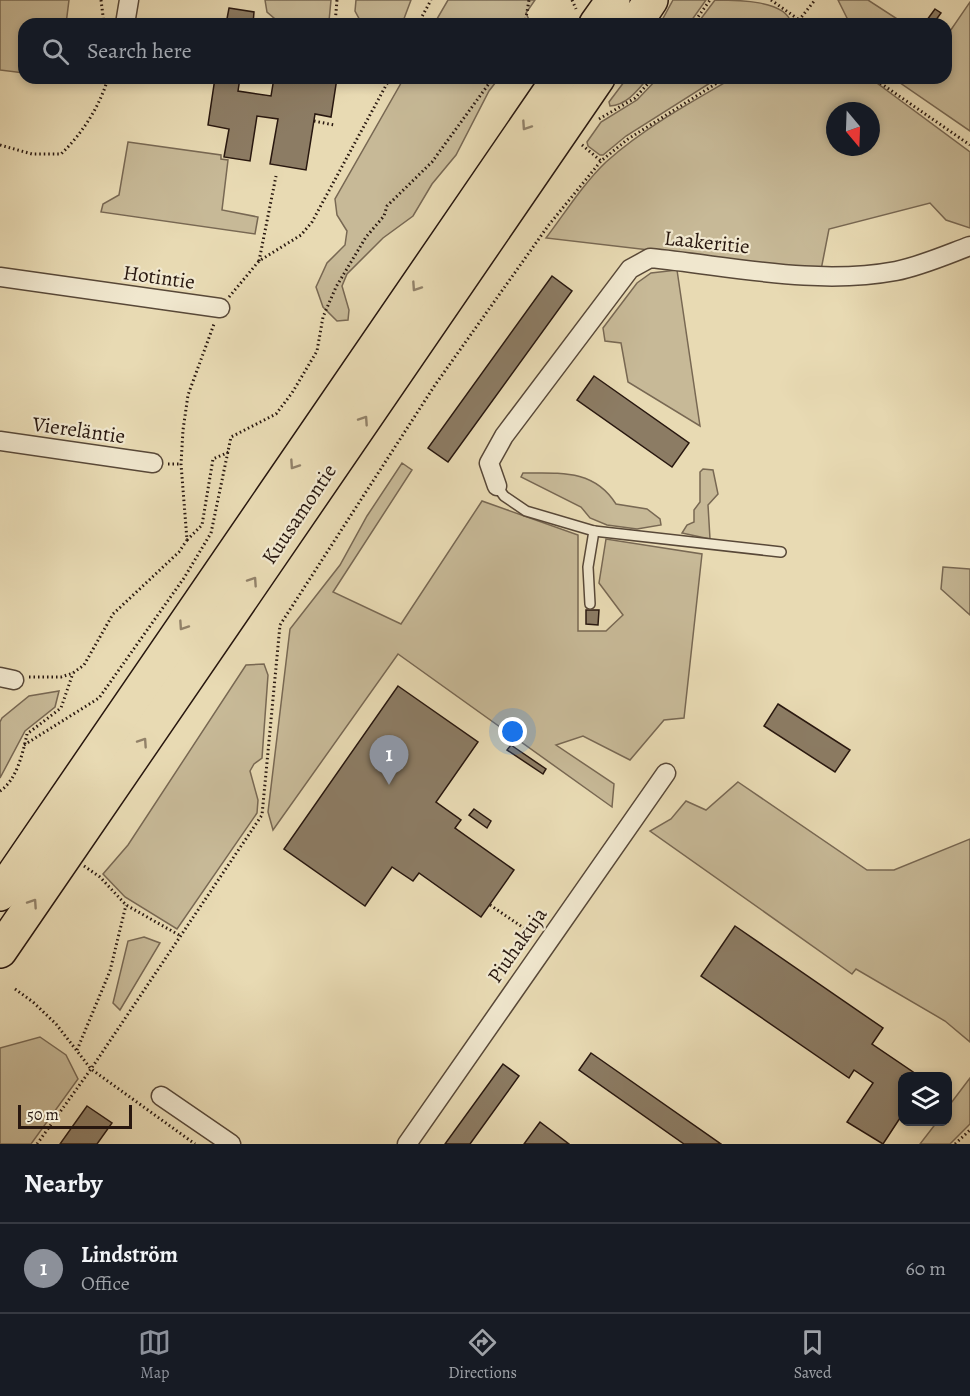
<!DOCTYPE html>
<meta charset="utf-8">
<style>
:root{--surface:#171b24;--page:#242831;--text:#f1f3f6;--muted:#9ea1a6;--line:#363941;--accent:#8c9099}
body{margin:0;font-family:Alegreya,serif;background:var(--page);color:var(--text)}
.controls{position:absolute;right:18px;bottom:18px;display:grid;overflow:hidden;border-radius:12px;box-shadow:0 3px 9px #0003}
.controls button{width:54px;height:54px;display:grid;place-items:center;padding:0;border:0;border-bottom:2px solid var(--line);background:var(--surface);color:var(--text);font:30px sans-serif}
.compass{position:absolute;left:826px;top:102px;width:54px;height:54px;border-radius:50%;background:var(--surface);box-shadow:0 3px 9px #0003;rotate:161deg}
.scale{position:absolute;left:18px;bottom:15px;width:114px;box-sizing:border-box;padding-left:6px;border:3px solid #28170f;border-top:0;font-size:16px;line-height:21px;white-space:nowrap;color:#28170f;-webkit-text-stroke:4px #f0e7ce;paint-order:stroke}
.you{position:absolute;left:513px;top:732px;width:21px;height:21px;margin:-15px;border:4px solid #fff;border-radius:50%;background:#1a73e8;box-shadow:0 0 0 9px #1a73e833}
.badge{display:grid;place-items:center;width:39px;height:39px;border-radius:50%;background:var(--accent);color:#fff;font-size:20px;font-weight:700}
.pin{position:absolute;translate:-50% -50px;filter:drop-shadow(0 2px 3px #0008)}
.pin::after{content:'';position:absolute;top:32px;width:21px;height:18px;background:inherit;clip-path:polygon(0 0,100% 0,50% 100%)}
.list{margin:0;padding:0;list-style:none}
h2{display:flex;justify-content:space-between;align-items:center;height:78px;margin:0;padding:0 24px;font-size:26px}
h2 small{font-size:20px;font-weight:400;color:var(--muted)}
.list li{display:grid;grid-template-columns:39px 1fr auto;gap:18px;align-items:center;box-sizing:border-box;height:90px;padding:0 24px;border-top:2px solid var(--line)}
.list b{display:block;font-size:22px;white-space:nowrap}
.list p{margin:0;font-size:20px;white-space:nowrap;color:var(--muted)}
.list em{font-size:20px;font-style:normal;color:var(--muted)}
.icon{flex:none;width:33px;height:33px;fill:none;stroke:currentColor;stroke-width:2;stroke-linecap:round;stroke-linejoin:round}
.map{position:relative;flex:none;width:970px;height:1144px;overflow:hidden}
.search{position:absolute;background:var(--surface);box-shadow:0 3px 9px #0003;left:18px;right:18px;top:18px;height:66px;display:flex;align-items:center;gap:15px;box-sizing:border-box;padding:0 21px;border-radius:18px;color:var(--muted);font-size:22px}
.sheet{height:168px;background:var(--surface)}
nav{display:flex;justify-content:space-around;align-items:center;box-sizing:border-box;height:84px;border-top:2px solid var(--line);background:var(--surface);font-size:16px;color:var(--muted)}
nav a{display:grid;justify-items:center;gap:3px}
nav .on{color:var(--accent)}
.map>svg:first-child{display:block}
.green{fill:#c7b997;stroke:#786853;stroke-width:1.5;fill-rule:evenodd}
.building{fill:#8c7c64;stroke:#28170f;stroke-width:1.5}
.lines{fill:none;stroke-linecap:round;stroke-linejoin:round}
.lane-casing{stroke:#584838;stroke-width:12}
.street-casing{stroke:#584838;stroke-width:21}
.highway-casing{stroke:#28170f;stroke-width:36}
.path{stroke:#28170f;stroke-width:3;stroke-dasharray:1.5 3;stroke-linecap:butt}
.lane{stroke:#f0e7ce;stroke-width:9}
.street{stroke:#f0e7ce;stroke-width:18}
.highway{stroke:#e8dab3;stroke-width:33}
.oneway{stroke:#928269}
.labels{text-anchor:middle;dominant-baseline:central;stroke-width:4.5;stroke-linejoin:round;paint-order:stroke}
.street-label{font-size:21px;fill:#28170f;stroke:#f0e7ce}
</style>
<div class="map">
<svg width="970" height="1144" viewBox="0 0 970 1144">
<rect width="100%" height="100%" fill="#e8dab3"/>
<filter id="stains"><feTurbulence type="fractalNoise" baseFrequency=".00333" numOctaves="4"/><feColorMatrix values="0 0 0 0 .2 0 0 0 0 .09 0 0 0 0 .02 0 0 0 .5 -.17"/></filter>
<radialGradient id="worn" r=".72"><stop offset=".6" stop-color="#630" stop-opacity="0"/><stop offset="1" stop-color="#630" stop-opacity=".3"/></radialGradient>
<g class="green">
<path d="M 0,0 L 69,0 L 66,24 L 24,24 L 24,73 L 0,70 Z"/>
<path d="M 265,0 L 331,0 L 329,21 L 327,24 L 281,24 L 267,12 Z"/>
<path d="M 356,0 L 411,0 L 402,24 L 362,24 L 355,11 Z"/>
<path d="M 448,0 L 535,0 L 526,13 L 531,24 L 434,24 Z"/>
<path d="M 673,0 L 706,0 L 689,24 L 660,24 Z"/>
<path d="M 715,0 C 736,0 786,0 791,23 L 697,24 Z"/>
<path d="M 838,0 L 868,0 L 905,24 L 850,24 Z"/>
<path d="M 970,2 L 970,131 L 893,78 L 946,78 L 946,37 Z"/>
<path d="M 404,78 L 499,78 L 489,91 L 456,155 L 432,184 L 413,216 L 383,238 L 347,274 L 342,286 L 349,310 L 348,320 L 337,321 L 323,307 L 316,287 L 327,263 L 345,245 L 347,231 L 337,215 L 335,199 Z"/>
<path d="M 627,78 L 648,78 C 638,90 627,105 610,106 L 609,102 Z"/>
<path d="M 658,78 L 718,78 L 626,136 L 603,155 L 600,155 L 588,146 L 587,142 L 601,122 L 637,100 Z"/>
<path d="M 733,78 L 870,78 L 970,152 L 970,228 L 946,220 L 930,203 L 829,229 L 821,270 L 546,238 C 565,213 583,184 606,162 C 643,129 689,103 733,78 ZM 835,111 L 871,111 L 871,147 L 835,147 Z"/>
<path d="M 128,142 L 221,155 L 221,159 L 228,160 L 222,210 L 258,217 L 255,234 L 101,212 L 103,204 L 119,195 Z"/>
<path d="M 677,270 L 700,426 L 628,382 L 621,343 L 605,341 L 603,328 L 637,283 L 651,273 Z"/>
<path d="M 402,463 L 412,470 L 333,592 L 401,624 L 482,501 L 578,535 L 578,631 L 606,631 L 623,615 L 599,583 L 606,539 L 702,554 L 684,718 L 664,720 L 630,760 L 583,736 L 556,745 L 614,784 L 612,807 L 398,654 L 273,830 L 268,812 L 290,629 L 340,565 L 367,516 Z"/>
<path d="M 703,469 L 713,470 L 718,494 L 708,505 L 710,539 L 682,533 L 687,525 L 694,522 L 694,510 L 700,502 L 700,472 Z"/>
<path d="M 523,473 C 560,473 594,469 616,504 L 647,509 L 660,519 L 661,525 L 637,529 L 607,525 L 590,518 L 581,507 L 521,477 Z"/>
<path d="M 943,567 L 970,569 L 970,615 L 941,589 Z"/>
<path d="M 264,664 L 268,675 L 262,758 L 254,764 L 250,771 L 258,800 L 257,813 L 177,929 L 125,897 L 103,874 L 128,845 L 246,665 Z"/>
<path d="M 59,691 L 55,707 L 25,731 L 0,778 L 0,722 L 2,718 L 29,696 Z"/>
<path d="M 738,782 L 867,870 L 894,870 L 970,839 L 970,1042 L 945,1021 L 856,969 L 852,974 L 650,831 L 671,819 L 686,801 L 706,810 Z"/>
<path d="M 144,937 L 160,943 L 120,1010 L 113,1003 L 128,941 Z"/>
<path d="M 40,1037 L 66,1055 L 78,1079 L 31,1144 L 0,1144 L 0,1048 Z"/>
<path d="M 970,1078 L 970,1124 L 950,1144 L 920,1144 L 937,1122 L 948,1122 L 948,1107 Z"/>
</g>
<g class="building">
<path d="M 229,8 L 254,12 L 253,24 L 226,24 Z"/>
<path d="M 935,9 L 941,13 L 933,24 L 924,24 Z"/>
<path d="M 215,78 L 240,78 L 238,91 L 271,96 L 274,78 L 337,78 L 331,117 L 315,114 L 306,170 L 270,164 L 278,119 L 257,116 L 250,161 L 224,157 L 229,129 L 208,125 Z"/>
<path d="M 552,276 L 572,291 L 448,462 L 428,448 Z"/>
<path d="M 594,376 L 689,443 L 672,467 L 577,400 Z"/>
<path d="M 586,610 L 599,610 L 598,625 L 586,624 Z"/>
<path d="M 398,686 L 478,742 L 436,802 L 461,820 L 455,828 L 514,870 L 481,917 L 419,873 L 413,881 L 392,867 L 365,906 L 284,849 Z"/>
<path d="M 778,704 L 850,750 L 835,772 L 764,726 Z"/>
<path d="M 511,745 L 546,769 L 543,774 L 507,750 Z"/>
<path d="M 474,809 L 491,821 L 487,828 L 469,815 Z"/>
<path d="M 735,926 L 883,1028 L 872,1044 L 919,1076 L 902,1076 L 902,1115 L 883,1144 L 847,1122 L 873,1083 L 854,1070 L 849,1078 L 701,976 Z"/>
<path d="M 591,1053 L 721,1144 L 684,1144 L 579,1070 Z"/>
<path d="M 503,1064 L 519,1076 L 470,1144 L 445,1144 Z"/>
<path d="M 87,1106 L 112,1123 L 97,1144 L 60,1144 Z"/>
<path d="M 540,1122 L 569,1144 L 524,1144 Z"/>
</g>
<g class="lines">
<defs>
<g id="lane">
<path d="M 497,486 L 504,496 L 526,511 L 594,531 L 781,552"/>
<path d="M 590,604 L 588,567 L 594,531"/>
</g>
<g id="street">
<path d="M 125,24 L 129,0"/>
<path d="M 0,277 L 220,308"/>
<path d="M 0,441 L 153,463"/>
<path d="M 497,486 L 489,463 L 504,436 L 630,269 L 650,258 C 731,266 815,286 896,271 C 921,266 946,255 970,246"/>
<path d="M 0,677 L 14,680"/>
<path d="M 161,1096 L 231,1144"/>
<path d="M 407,1144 L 666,773"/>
</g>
<g id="highway">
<path d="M 596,24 L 613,0"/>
<path d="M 635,24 L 651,0"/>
<path d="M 0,894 L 559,78"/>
<path d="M 0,951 L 598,78"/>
</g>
</defs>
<use href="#lane" class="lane-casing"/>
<use href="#street" class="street-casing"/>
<use href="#highway" class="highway-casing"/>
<g class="path">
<path d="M 101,0 L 104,24"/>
<path d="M 572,0 L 576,9"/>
<path d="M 771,0 L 805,24"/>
<path d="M 335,24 L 337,0"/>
<path d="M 418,24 L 431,0"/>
<path d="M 525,24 L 529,0"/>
<path d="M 693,24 L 710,0"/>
<path d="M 796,24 L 815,0"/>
<path d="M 873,78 L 970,145"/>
<path d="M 599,119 L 635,98 L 653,78"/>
<path d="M 314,121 L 334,125"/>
<path d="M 0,145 L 32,154 L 61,154 C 82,134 100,106 108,78"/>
<path d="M 582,145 L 601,161"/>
<path d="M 259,261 L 276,176"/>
<path d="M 229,297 L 259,261 L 301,235 L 312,222 L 390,78"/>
<path d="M 168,464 L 181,464"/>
<path d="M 187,540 L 202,525 L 213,459 L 229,452"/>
<path d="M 29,677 L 61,677 L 73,673 L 84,665 L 113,614 L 179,552 L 187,540 L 181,464 L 183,430 L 188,395 L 214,324"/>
<path d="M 24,745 L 99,698 L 184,578 L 211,533 L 231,437 L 276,414 L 292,393 L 317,351 L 323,317 L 336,287 L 366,237 L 384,216 L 387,206 L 432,162 L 493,78"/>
<path d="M 0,791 C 17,780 23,752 27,734 L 61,708 L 73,673"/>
<path d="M 84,866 L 100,877 L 126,905 L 179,935"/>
<path d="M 490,905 L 534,935"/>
<path d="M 15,989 L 33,1002 L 56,1024 L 91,1069 L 195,1144"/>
<path d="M 77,1050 L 110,971 L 126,905"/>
<path d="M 37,1144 L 91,1069 L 262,815 L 280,625 L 435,385 L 548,226 L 601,161 L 628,139 L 725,78"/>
<path d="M 955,1144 L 970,1130"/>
</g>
<use href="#lane" class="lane"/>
<use href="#street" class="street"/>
<use href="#highway" class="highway"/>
</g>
<defs><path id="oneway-chevron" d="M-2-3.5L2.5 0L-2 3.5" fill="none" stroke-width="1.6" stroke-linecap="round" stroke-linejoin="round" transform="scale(1.5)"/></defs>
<g class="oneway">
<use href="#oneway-chevron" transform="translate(526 126) rotate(124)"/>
<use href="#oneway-chevron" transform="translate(416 287) rotate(124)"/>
<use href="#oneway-chevron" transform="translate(364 420) rotate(-56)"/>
<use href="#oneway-chevron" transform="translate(294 465) rotate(124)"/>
<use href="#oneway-chevron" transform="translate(253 581) rotate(-56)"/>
<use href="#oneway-chevron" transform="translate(183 626) rotate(124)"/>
<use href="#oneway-chevron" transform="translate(143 742) rotate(-56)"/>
<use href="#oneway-chevron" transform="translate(33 903) rotate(-56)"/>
</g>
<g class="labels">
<g class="street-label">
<text transform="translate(707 242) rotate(6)">Laakeritie</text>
<text transform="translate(159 277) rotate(8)">Hotintie</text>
<text transform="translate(79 430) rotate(8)">Viereläntie</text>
<text transform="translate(299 514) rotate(-56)">Kuusamontie</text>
<text transform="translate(517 945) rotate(-55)">Piuhakuja</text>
</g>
</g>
<rect width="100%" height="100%" filter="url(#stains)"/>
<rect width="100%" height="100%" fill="url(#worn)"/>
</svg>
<div class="controls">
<button><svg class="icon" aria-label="layers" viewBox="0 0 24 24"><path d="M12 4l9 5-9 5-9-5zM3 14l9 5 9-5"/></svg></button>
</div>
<svg class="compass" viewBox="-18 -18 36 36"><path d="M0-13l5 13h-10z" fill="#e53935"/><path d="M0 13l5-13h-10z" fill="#9ea1a6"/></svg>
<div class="scale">50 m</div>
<div class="you"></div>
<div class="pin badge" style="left:389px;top:785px">1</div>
<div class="search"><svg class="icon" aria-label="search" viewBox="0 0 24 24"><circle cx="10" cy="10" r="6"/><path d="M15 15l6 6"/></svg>Search here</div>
</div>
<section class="sheet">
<h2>Nearby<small></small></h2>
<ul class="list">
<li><span class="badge">1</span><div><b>Lindström</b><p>Office</p></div><em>60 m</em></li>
</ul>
</section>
<nav>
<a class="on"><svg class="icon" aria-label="map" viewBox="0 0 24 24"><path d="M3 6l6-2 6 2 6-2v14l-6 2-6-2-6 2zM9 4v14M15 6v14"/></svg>Map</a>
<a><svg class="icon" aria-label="directions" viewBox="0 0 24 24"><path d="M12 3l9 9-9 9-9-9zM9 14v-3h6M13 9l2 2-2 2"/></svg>Directions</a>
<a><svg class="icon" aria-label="saved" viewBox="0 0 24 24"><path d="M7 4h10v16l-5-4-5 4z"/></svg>Saved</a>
</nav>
